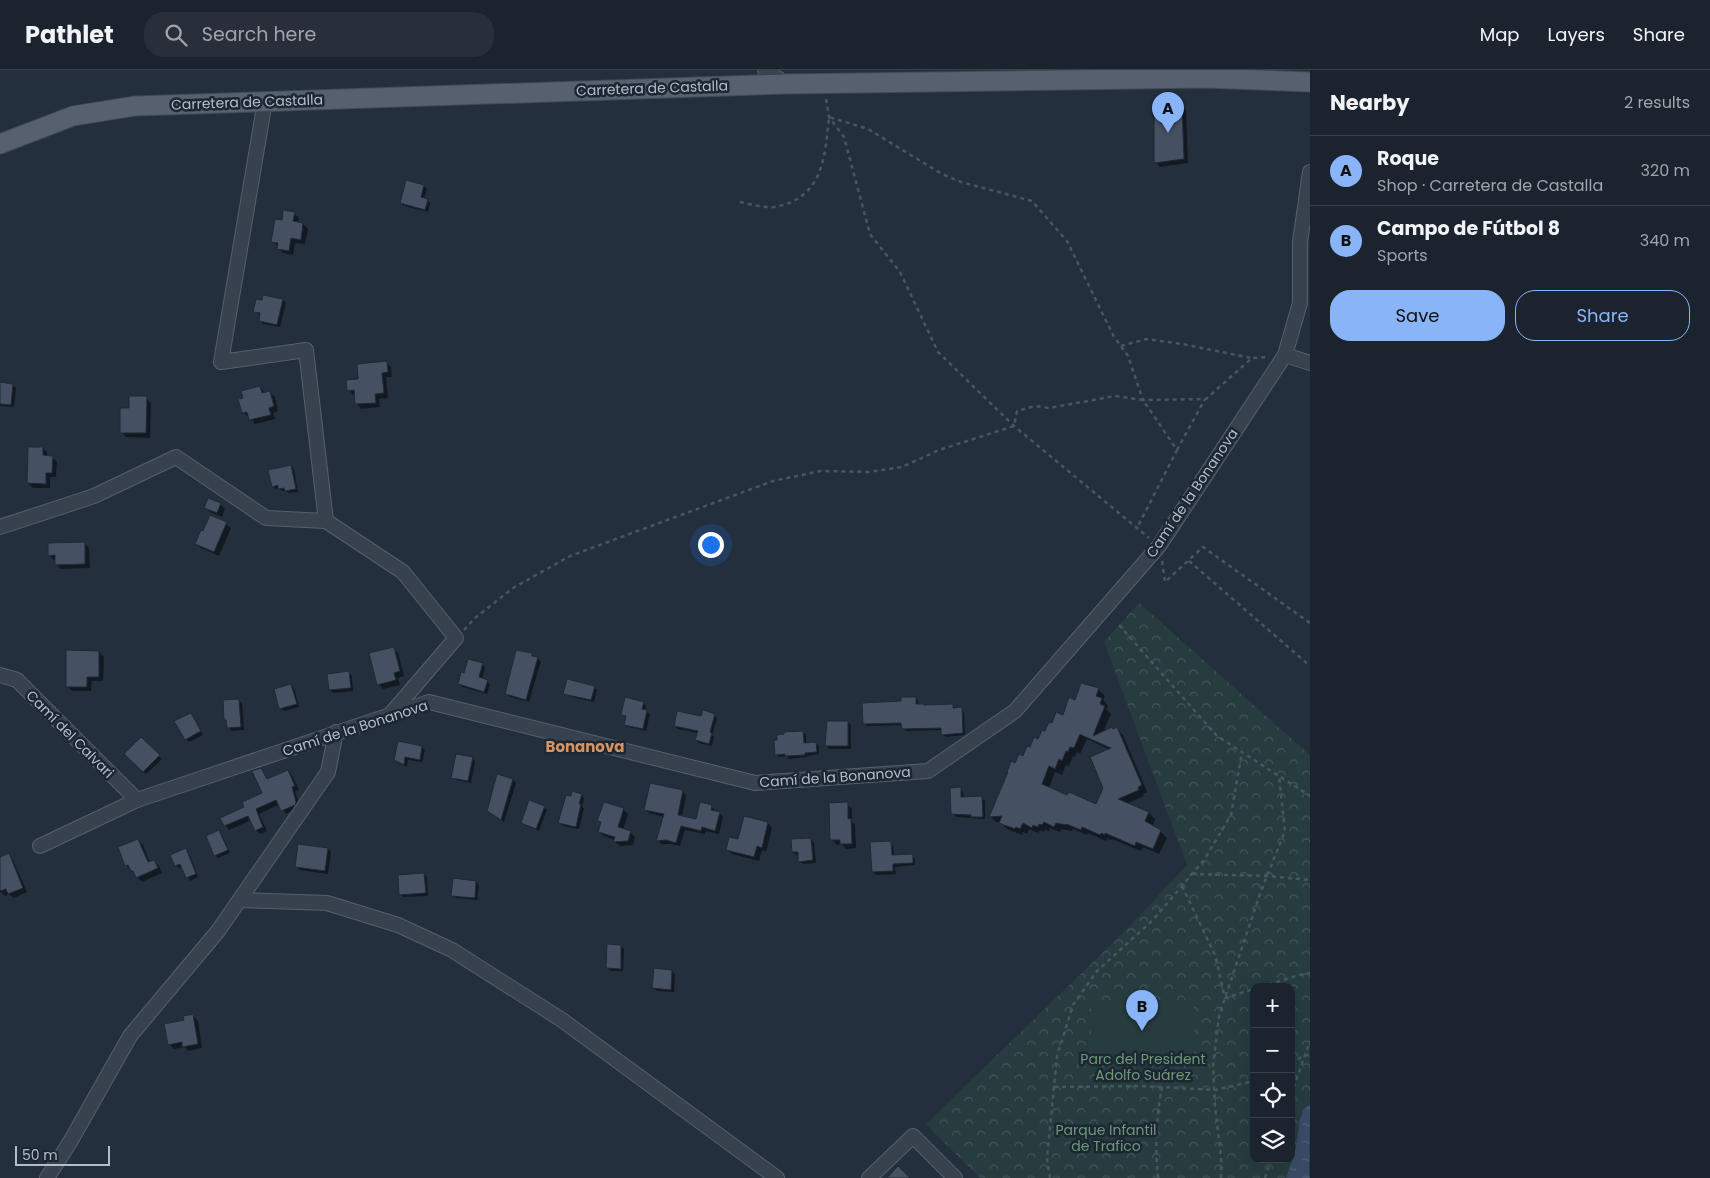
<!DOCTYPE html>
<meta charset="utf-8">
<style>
:root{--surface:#1b232e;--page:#282f3a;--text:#f1f3f6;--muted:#a0a4aa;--line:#39404a;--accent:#8ab4f8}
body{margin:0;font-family:Poppins,sans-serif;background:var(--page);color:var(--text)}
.controls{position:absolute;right:15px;bottom:15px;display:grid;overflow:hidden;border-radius:10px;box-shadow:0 5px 20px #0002}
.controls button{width:45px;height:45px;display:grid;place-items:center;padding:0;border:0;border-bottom:1px solid var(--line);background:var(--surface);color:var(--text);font:25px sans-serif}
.scale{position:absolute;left:15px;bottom:12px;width:95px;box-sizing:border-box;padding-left:5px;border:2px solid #b4bcc9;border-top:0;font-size:14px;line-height:18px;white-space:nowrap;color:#b4bcc9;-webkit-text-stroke:4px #1d2633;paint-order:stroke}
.you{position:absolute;left:710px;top:474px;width:18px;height:18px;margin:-12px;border:4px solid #fff;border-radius:50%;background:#1a73e8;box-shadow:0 0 0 8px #1a73e833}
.badge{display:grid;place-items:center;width:32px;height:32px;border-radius:50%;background:var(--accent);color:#111;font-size:16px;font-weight:700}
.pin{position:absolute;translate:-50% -41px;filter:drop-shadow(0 1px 2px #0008)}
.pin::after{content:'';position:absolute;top:26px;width:18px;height:15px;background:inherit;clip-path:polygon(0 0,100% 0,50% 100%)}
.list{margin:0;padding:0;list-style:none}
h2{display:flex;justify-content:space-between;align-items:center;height:65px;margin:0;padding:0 20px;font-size:21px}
h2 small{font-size:16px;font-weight:400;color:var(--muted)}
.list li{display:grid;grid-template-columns:32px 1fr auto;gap:15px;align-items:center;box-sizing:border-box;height:70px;padding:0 20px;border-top:1px solid var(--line)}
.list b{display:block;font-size:19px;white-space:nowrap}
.list p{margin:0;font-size:16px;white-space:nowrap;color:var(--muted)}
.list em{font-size:16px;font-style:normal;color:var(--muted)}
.actions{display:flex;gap:10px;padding:15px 20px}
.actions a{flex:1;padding:11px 0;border:1px solid var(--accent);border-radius:20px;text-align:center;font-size:18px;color:var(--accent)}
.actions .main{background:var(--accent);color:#111}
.icon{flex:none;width:28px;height:28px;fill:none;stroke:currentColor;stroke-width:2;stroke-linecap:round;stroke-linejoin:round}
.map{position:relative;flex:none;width:1310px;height:1108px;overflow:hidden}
header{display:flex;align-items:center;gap:30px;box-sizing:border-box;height:70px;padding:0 25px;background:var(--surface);border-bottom:1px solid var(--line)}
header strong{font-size:24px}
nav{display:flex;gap:28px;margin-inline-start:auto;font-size:18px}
.search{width:350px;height:45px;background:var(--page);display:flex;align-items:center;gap:12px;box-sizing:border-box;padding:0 18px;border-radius:20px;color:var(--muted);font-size:19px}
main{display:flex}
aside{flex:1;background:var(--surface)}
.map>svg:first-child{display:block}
.forest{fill:url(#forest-crowns);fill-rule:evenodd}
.garden{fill:#263c3f}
.water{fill:url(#water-ripples)}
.shadow{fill:#0007;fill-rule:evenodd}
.building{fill:#455162;stroke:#1f2835;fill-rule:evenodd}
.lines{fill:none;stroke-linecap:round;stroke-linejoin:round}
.minor-casing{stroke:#565f6c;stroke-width:16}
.major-casing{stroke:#414a57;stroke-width:21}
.path{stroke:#44595c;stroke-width:2.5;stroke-dasharray:4 4;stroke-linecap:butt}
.minor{stroke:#38414e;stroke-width:14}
.major{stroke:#56606e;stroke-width:19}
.labels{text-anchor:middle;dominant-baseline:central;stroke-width:5;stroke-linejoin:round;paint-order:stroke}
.street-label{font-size:14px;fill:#b4bcc9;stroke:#1d2633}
.park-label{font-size:14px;fill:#6b9a76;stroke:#1d2633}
.neighbourhood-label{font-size:15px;font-weight:bold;fill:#d59563;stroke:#1d2633}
</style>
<header>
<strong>Pathlet</strong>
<div class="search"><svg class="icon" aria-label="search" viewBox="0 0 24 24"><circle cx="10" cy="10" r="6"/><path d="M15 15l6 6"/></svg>Search here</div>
<nav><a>Map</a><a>Layers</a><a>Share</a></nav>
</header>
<main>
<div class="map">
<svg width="1310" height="1108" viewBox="0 0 1310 1108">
<defs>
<pattern id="forest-crowns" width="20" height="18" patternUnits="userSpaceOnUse" patternTransform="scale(1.25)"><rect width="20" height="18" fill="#263c3f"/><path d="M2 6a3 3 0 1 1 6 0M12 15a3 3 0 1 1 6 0" fill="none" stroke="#435659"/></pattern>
<pattern id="water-ripples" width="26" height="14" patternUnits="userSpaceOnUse" patternTransform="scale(1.25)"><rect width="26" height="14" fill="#394c67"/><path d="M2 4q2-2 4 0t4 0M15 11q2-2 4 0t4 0" fill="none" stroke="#53647b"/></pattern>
</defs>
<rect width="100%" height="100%" fill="#242f3e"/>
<path class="forest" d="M 1139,533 L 1310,685 L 1310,1108 L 980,1108 L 926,1054 L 1126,860 L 1187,795 L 1104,572 ZM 1254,917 L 1291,917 L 1291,1089 L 1254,1089 Z"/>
<rect class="garden" x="1091" y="930" width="103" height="63"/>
<path class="water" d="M 1310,1035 L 1309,1108 L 1286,1108 L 1295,1083 L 1300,1048 L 1306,1037 Z"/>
<g class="shadow">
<path d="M 1181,35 L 1186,40 L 1188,93 L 1160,97 L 1156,92 Z"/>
<path d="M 424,116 L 427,119 L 424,129 L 430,133 L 428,142 L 404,136 L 401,133 Z"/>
<path d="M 294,144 L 299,148 L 298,153 L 303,154 L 308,159 L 305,174 L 295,173 L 293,185 L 283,183 L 273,171 L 283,152 Z"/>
<path d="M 283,230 L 286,233 L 280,257 L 263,254 L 260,251 L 261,245 L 255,241 Z"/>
<path d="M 386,292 L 391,297 L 392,307 L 386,307 L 388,328 L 379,329 L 380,337 L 361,339 L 357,334 L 356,325 L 353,325 L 349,320 Z"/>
<path d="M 0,314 L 12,315 L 16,318 L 14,337 L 0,336 Z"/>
<path d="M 260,317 L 265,323 L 270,322 L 275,327 L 278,341 L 273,343 L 275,349 L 255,354 L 250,347 L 248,347 L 243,342 L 245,329 Z"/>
<path d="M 146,328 L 151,333 L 150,368 L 126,367 L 121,362 Z"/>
<path d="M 43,378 L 47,383 L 47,387 L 52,387 L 57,392 L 56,407 L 50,407 L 50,418 L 33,418 L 28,413 Z"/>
<path d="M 291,396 L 294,399 L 298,422 L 289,423 L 286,421 L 282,421 L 279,418 L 276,419 L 273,416 Z"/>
<path d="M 220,434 L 225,439 L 222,447 L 210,442 L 205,437 Z"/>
<path d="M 226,454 L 231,458 L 219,486 L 201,478 L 196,474 L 204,463 Z"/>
<path d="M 84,473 L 89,478 L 90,498 L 61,499 L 56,494 L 56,490 L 54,490 L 49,485 Z"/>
<path d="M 393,579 L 398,583 L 404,606 L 398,608 L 400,615 L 383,619 L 378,614 Z"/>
<path d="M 99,582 L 104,587 L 103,611 L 92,611 L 91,621 L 72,621 L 67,616 Z"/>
<path d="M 532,585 L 541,591 L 529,632 L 510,627 L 507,624 Z"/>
<path d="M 482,594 L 485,597 L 482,609 L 490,614 L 487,624 L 462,617 L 459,614 L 465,605 Z"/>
<path d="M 349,603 L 352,606 L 353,621 L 333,623 L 330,620 Z"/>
<path d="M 291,615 L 294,618 L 299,637 L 284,641 L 281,638 Z"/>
<path d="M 594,617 L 597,620 L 594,632 L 568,626 L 565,623 Z"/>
<path d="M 1098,619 L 1105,626 L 1103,630 L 1108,636 L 1106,639 L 1111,644 L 1103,663 L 1117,659 L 1123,665 L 1147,722 L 1143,724 L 1144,726 L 1126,734 L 1149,743 L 1155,749 L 1152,757 L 1160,761 L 1167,768 L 1159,784 L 1143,777 L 1141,781 L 1112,769 L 1111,770 L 1107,768 L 1106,771 L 1088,763 L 1087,765 L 1073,759 L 1072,761 L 1062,759 L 1060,762 L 1050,758 L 1049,761 L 1045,759 L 1044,762 L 1040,760 L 1038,763 L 1029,759 L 1027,764 L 1023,762 L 1022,765 L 1007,759 L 1001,752 L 996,752 L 990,746 L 1016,695 L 1053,655 L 1064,647 L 1075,631 ZM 1087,669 L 1110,680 L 1104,718 L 1097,735 L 1068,727 L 1049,718 L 1055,702 L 1062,705 L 1066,695 L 1069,696 L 1073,686 L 1075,687 L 1077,682 L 1080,684 Z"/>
<path d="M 915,628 L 918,631 L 918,635 L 925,636 L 952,635 L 955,638 L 961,638 L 964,642 L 965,665 L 946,667 L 943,664 L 942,660 L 906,661 L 903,658 L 903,655 L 867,656 L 864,653 L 902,632 Z"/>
<path d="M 239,630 L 242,633 L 244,660 L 231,661 L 225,650 Z"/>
<path d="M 643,633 L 646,636 L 645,641 L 650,644 L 646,661 L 629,657 L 626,654 L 627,648 L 622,645 Z"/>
<path d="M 191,644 L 203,665 L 189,672 L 186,669 Z"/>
<path d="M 714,645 L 717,648 L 712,665 L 714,667 L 712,676 L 699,673 L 696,670 L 698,663 L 678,659 L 675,656 Z"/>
<path d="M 848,652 L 851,655 L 851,679 L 829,679 L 826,676 Z"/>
<path d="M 803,662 L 806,665 L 806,674 L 816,673 L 819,676 L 819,684 L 807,686 L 807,687 L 789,689 L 787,686 L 779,687 L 776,684 Z"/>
<path d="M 141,669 L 162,689 L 146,704 L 126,684 Z"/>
<path d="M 399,673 L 422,677 L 425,680 L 422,692 L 408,690 L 407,697 L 398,693 L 395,690 Z"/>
<path d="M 472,688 L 475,691 L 471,713 L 456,710 L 453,707 Z"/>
<path d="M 261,699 L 268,710 L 288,701 L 292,705 L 299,720 L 295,721 L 300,737 L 286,744 L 280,734 L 259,744 L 267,761 L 260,764 L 256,760 L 252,750 L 229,760 L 225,755 L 264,723 Z"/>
<path d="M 498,706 L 513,710 L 516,713 L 504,752 L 492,744 Z"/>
<path d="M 960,719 L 963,722 L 964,728 L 982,728 L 985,731 L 985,749 L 956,747 L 953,744 Z"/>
<path d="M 682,721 L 686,725 L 682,747 L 697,751 L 711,736 L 715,740 L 715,742 L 719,743 L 723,747 L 719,764 L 705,761 L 705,764 L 685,760 L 680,776 L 671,774 L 661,774 L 658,770 L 664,747 L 649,743 L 645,739 Z"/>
<path d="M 581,725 L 584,728 L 582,737 L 584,738 L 579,759 L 563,756 L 560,753 Z"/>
<path d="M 847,734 L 852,739 L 852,752 L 855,755 L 856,778 L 846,779 L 842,774 L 837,775 L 832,770 Z"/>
<path d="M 544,737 L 547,740 L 539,761 L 525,755 L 522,752 Z"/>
<path d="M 623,739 L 628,744 L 623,760 L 630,762 L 635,767 L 633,775 L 620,776 L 615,772 L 615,770 L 604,766 L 599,762 L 602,754 L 599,750 Z"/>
<path d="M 768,753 L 772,758 L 766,782 L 762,780 L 759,791 L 732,784 L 727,779 Z"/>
<path d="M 219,762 L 222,765 L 230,783 L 218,788 L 215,785 Z"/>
<path d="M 811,769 L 814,772 L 816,793 L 803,794 L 800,791 L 799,785 L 796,785 L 793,782 Z"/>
<path d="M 138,770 L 143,775 L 150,793 L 154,791 L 159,796 L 162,803 L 142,812 L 126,795 Z"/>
<path d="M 890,773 L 893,776 L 894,786 L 912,786 L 915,789 L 915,795 L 895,797 L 896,804 L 876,805 L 873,802 Z"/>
<path d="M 328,779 L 331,782 L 328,804 L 300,800 L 297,797 Z"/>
<path d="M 186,780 L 189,783 L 198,807 L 190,811 L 183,797 L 179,798 L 176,795 Z"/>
<path d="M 8,785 L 13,790 L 27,822 L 14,828 L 9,824 L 5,826 L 1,822 L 0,823 L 0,788 Z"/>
<path d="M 424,804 L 427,807 L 428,826 L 403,827 L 400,824 Z"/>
<path d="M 476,812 L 479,815 L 477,830 L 456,828 L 453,825 Z"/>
<path d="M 621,876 L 624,879 L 623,901 L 610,901 L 607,898 Z"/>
<path d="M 672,901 L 675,904 L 674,922 L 657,921 L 654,918 Z"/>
<path d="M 193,946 L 198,951 L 202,978 L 188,981 L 185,977 L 174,979 L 169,974 L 185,951 Z"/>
</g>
<g class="building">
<path d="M 1154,33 L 1182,34 L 1184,89 L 1154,93 Z"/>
<path d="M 406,110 L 424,115 L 421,127 L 428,129 L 425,140 L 400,133 Z"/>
<path d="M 283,140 L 295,142 L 293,151 L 303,153 L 301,170 L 291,168 L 289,181 L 277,179 L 278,173 L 271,172 L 275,149 L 282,150 Z"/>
<path d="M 263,225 L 283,229 L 277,255 L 259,251 L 260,243 L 253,242 L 256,229 L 262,230 Z"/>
<path d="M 387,291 L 388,302 L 382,303 L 384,323 L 375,324 L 376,333 L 355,334 L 354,320 L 347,321 L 346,310 L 358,309 L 357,294 Z"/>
<path d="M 0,312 L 13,314 L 11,335 L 0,334 Z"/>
<path d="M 260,316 L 262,323 L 270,321 L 274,336 L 269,338 L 271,345 L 249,350 L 247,342 L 242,343 L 238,329 L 243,328 L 241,321 Z"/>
<path d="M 129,326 L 147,326 L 146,363 L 120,363 L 120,338 L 129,338 Z"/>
<path d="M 28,377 L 43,377 L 43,385 L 53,386 L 52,403 L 46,403 L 46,414 L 27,413 Z"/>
<path d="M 291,395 L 296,419 L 285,421 L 284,418 L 278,419 L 278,415 L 272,417 L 268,400 Z"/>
<path d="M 208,428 L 221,433 L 217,443 L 204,438 Z"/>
<path d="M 210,445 L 227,452 L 214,482 L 195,474 L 201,460 L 203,461 Z"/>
<path d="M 85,472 L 85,494 L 55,495 L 55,485 L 48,486 L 48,473 Z"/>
<path d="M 394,577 L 400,601 L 394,603 L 396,610 L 377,615 L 369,583 Z"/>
<path d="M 66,580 L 99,581 L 99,607 L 87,607 L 87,617 L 66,617 Z"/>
<path d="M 516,580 L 532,583 L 532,586 L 538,587 L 526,630 L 505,624 Z"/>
<path d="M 468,589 L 483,593 L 479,607 L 488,610 L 484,622 L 458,614 L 461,602 L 464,603 Z"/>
<path d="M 349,601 L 351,618 L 329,620 L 327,604 Z"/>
<path d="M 567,609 L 595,616 L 591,630 L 563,624 Z"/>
<path d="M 1081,613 L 1099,618 L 1096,626 L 1102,628 L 1100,634 L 1105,636 L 1093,666 L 1112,657 L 1113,659 L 1117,657 L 1142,715 L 1138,717 L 1139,720 L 1118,729 L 1149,742 L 1145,751 L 1161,760 L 1153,779 L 1136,772 L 1135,776 L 1105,763 L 1105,765 L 1101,763 L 1100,765 L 1082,757 L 1081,760 L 1066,754 L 1066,755 L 1056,753 L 1054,757 L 1044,752 L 1042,755 L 1039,754 L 1038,757 L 1033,755 L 1032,758 L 1023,753 L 1020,759 L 1016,757 L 1015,759 L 999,753 L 1002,746 L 989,747 L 1008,702 L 1007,702 L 1011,691 L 1015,693 L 1019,684 L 1023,686 L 1027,676 L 1030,677 L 1034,667 L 1038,669 L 1042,660 L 1045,661 L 1049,652 L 1052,653 L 1056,642 L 1063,645 L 1069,627 L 1075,630 ZM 1080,664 L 1081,665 L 1111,678 L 1090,687 L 1103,718 L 1096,734 L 1069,722 L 1067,725 L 1042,714 L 1049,696 L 1055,699 L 1059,689 L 1062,691 L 1066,681 L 1068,682 L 1070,677 L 1074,678 Z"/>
<path d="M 291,614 L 297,634 L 279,639 L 274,619 Z"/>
<path d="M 625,627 L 644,632 L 642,639 L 647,640 L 643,659 L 624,655 L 626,646 L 621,645 Z"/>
<path d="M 901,627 L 916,627 L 916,634 L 924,634 L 924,635 L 953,634 L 953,638 L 962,637 L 963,663 L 941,665 L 941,658 L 902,659 L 901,653 L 863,654 L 862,633 L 901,631 Z"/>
<path d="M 239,629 L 241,657 L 227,658 L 226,650 L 224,650 L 223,630 Z"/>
<path d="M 703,640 L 715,644 L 710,662 L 712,663 L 709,674 L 695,670 L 698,661 L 674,656 L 677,641 L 701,646 Z"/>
<path d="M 191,643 L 201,661 L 185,670 L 174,651 Z"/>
<path d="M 827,651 L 848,651 L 848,676 L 825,676 Z"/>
<path d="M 803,661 L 804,673 L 816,672 L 817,682 L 805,683 L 805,685 L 785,686 L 785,684 L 775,685 L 774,670 L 777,670 L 777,665 L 784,664 L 784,662 Z"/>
<path d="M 141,667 L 160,685 L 143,702 L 124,684 Z"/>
<path d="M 398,671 L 422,676 L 420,690 L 405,687 L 404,695 L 394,690 Z"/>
<path d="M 456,684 L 473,687 L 468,711 L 451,708 Z"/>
<path d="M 261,698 L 267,709 L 288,700 L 295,716 L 292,717 L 296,732 L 295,735 L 281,741 L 276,730 L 256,739 L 263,757 L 255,761 L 248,746 L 224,756 L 220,748 L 244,737 L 242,732 L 262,723 L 252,701 Z"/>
<path d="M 497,704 L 513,709 L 501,750 L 487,741 Z"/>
<path d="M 650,713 L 683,720 L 678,745 L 696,749 L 700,732 L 712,735 L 711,740 L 720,742 L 715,761 L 702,757 L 701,761 L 681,756 L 676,773 L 666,770 L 656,771 L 664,744 L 644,740 Z"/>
<path d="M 961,717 L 961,727 L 982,726 L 983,747 L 971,747 L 971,745 L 951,744 L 950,718 Z"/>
<path d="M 572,721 L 582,724 L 579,734 L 581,734 L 576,757 L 558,753 L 566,725 L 571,726 Z"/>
<path d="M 529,730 L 545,736 L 536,759 L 521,753 Z"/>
<path d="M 604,732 L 624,738 L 618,757 L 631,761 L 628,771 L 613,772 L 615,767 L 598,762 L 601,752 L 597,751 Z"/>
<path d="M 848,732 L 848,749 L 851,748 L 852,774 L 840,774 L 840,770 L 830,770 L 829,733 Z"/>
<path d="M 744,746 L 768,752 L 762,778 L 757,776 L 754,787 L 726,780 L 729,767 L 738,769 Z"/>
<path d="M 219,760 L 228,780 L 214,786 L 206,766 Z"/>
<path d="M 811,768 L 813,790 L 798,792 L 798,782 L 792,782 L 791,769 Z"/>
<path d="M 138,769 L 148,792 L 154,790 L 158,798 L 136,808 L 133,801 L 131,801 L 128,795 L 125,796 L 118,777 Z"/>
<path d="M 891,771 L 892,785 L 913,784 L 913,793 L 893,794 L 893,801 L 872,802 L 870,772 Z"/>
<path d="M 298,774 L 328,778 L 325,801 L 295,797 Z"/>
<path d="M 186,778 L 196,804 L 186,808 L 180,794 L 175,796 L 170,785 Z"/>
<path d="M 9,783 L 23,818 L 8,824 L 6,819 L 0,821 L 0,787 Z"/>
<path d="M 424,803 L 426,823 L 399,825 L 398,805 Z"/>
<path d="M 453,808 L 476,811 L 475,828 L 451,826 Z"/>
<path d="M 607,874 L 621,875 L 621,899 L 606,898 Z"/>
<path d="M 654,898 L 672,900 L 671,920 L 652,918 Z"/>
<path d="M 193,944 L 198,974 L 182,977 L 182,972 L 168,975 L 164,954 L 184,950 L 183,946 Z"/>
<path d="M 898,1096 L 910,1108 L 887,1108 Z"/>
</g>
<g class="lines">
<defs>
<g id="minor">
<path d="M 765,0 L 786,14"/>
<path d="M 265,31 L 221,292 L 306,280 L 326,451"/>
<path d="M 1285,285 L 1310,293"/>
<path d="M 0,457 L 94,426 L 176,387 L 266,448 L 326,451 L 403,502 L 456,568 L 389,646"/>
<path d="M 0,605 L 17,610 L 137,730"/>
<path d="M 40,776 L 137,730 L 429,632 L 755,713 L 928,701 L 1015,641 L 1159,476 L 1285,285 L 1300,233 L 1300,172 L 1310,102"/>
<path d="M 240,830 L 327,833 L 398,855 L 452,880 L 562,950 L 777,1108"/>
<path d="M 47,1108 L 70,1072 L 130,966 L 218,861 L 328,702 L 336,662"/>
<path d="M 869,1108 L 913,1066 L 955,1108"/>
</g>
<path id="major" d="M 0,74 L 73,46 L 135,36 L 786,14 L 1205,8 L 1310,12"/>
</defs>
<use href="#minor" class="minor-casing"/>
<use href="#major" class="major-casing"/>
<g class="path">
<path d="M 826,29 L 829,47 L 844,67 L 870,164 L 900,202 L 938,282 L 1014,356 L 1149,468"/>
<path d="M 740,132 C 750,134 764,138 774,137 C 823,129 825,87 829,47 L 868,59 L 942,104 L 961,112 L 1032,131 L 1067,171 L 1113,265 L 1128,286 L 1143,330 L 1206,329 L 1252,288 L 1269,287"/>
<path d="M 1121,276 L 1146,269 L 1182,274 L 1251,288"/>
<path d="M 1177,380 L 1205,329"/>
<path d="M 1162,491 L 1165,512 L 1203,477 L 1310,553"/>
<path d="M 1189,491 L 1310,596"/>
<path d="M 1119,555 L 1217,666 L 1310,726"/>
<path d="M 464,560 L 475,548 L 513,518 L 570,486 L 773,411 L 821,401 L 869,402 L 902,397 L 939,380 L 1014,356 L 1017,341 L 1035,336 L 1049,338 L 1115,326 L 1143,330 L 1177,380 L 1137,458"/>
<path d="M 1192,804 L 1267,806 L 1310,810"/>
<path d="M 1182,816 L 1215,885 L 1225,928 L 1254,919"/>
<path d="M 1261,917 L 1299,905 L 1310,903"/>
<path d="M 1291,993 L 1305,985 L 1310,986"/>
<path d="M 1054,1017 L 1142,1016 L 1215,1020 L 1254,1011"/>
<path d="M 1291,1025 L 1310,971"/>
<path d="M 1050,1108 L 1047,1089 L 1057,986 L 1073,935 L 1097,901 L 1153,850 L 1204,790 L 1231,745 L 1242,682"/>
<path d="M 1158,1108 C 1155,1077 1156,1048 1162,1017"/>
<path d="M 1221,1108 L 1221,1086 L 1215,1037 L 1213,996 L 1219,946 L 1261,821 L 1285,761 L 1279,706"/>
<path d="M 1265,1108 L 1271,1089"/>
</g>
<use href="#minor" class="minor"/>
<use href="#major" class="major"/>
</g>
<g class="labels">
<g class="street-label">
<text transform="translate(652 18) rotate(-2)">Carretera de Castalla</text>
<text transform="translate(247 32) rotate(-2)">Carretera de Castalla</text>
<text transform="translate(1192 423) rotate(-56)">Camí de la Bonanova</text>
<text transform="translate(355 658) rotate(-18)">Camí de la Bonanova</text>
<text transform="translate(70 664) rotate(45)">Camí del Calvari</text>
<text transform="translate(835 707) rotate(-4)">Camí de la Bonanova</text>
</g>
<g class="park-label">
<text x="1143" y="989">Parc del President<tspan x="1143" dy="16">Adolfo Suárez</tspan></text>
<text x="1106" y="1060">Parque Infantil<tspan x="1106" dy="16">de Trafico</tspan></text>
</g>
<g class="neighbourhood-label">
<text x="585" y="676">Bonanova</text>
</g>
</g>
</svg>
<div class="controls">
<button>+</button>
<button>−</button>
<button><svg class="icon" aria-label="locate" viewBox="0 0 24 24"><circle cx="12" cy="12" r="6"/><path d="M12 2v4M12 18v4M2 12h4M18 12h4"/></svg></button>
<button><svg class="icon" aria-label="layers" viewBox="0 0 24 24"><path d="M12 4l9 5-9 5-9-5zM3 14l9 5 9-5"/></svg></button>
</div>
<div class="scale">50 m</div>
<div class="you"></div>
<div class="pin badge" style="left:1168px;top:63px">A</div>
<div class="pin badge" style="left:1142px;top:961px">B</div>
</div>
<aside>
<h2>Nearby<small>2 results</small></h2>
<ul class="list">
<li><span class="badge">A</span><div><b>Roque</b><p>Shop · Carretera de Castalla</p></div><em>320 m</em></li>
<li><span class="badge">B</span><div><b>Campo de Fútbol 8</b><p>Sports</p></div><em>340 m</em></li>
</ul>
<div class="actions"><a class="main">Save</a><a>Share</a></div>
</aside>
</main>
